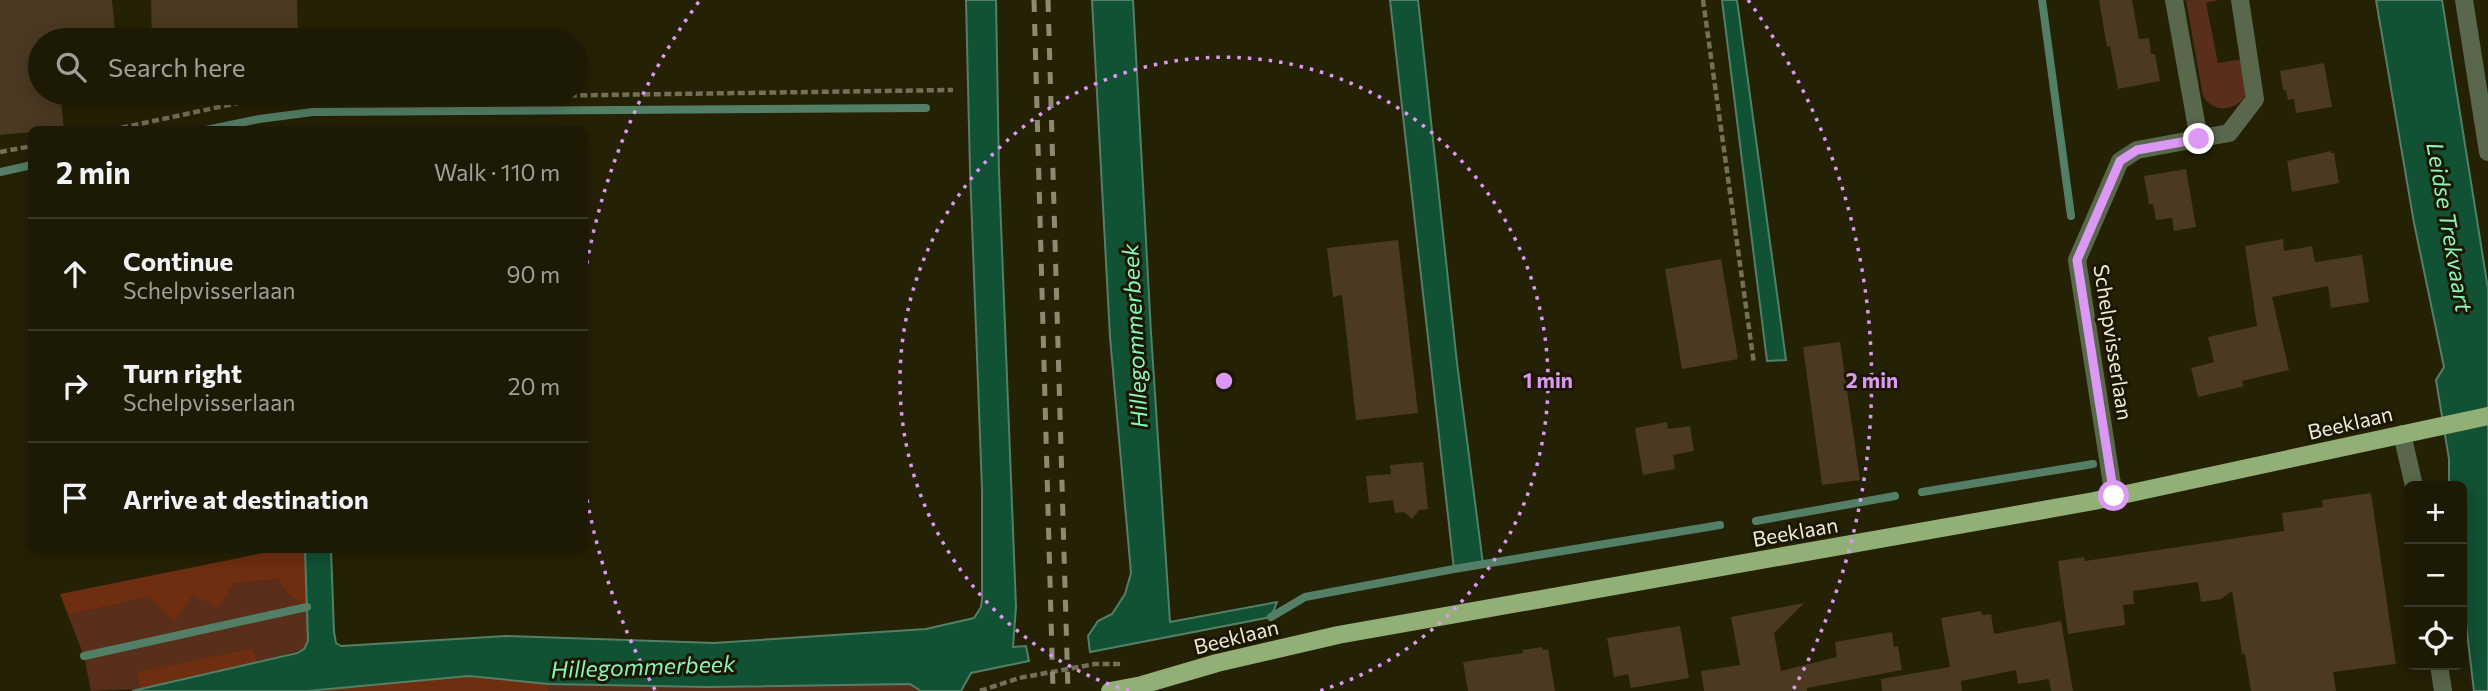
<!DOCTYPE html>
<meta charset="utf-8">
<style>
:root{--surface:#1c1904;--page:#292613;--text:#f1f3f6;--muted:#a0a09a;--line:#3a3826}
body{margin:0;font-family:Commissioner,sans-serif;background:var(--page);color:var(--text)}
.controls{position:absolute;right:21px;bottom:21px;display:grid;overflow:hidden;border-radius:10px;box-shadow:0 4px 18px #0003}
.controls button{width:63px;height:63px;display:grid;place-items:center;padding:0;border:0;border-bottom:2px solid var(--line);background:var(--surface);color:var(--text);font:35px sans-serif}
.stop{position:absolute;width:21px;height:21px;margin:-16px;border:5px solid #db99f5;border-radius:50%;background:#fff}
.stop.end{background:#db99f5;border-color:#fff;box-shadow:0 2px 7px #0008}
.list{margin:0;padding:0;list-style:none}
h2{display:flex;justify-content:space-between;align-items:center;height:91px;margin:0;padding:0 28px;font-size:30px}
h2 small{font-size:23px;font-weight:400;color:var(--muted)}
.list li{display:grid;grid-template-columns:46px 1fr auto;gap:21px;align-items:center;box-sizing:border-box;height:112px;padding:0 28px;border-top:2px solid var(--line)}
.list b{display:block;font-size:26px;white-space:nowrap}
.list p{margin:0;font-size:23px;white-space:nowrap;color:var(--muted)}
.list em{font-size:23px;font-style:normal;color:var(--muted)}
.icon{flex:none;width:38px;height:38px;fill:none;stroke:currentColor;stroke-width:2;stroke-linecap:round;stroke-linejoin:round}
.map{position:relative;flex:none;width:2488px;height:691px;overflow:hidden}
.search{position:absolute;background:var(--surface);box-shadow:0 4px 18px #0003;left:28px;top:28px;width:560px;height:77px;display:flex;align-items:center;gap:18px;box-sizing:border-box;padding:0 24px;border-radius:38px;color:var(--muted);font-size:26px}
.panel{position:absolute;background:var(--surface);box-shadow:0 4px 18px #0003;left:28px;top:126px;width:560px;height:427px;border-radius:10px}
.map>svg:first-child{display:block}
.green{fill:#592e1b}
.forest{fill:#6f2e10}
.water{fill:#115134;stroke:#537f66;stroke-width:2}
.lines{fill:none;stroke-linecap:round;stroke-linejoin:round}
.stream{stroke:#537f66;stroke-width:8}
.building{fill:#4b3922}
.path{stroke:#737059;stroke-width:4.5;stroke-dasharray:7 3.5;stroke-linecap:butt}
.minor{stroke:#59674c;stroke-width:18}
.major{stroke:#92af75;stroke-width:18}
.rail{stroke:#8d8a74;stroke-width:5;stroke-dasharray:12 12;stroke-linecap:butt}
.route{stroke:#db99f5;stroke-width:9}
.ring{fill:none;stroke:#db99f5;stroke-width:3.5;stroke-dasharray:3.5 7}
.labels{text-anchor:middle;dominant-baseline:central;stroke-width:6;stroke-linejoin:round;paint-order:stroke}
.street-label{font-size:21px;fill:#edebdb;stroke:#1b1700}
.water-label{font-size:23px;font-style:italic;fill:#88f5ba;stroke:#1b1700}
.centre{fill:#db99f5;stroke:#1b1700;stroke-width:3.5}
.ring-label{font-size:21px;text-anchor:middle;font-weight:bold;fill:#db99f5;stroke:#1b1700;stroke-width:6;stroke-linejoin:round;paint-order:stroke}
</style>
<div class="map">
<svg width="2488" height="691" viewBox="0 0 2488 691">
<rect width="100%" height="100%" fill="#252105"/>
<g class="green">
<path d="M 2186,0 L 2219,0 L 2206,3 L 2218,63 L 2243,59 L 2246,95 C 2235,112 2213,113 2203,96 Z"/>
<path d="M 278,579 L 289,596 L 307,607 L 308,641 L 304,649 L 258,662 L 252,648 L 138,672 L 140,689 L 91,691 L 84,656 L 68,615 L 150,597 L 193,593 L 233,584 Z"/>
<path d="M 549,684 L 707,687 L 910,684 L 921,691 L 548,691 Z"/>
</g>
<g class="forest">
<path d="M 278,550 L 305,550 L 307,607 L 289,596 L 278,579 L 233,584 L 218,608 L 193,594 L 175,622 L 150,597 L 68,615 L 60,594 Z"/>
<path d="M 252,648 L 258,662 L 140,689 L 137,672 Z"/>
<path d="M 469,676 L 549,684 L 548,691 L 307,691 Z"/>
</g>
<g class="water">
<path d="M 966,0 L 996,0 L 999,173 L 1016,607 L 1013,647 L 1026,646 L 1029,661 L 971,673 L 961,691 L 921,691 L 910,684 L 707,687 L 549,684 L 469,676 L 307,691 L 132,691 L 297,653 L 304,649 L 308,641 L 305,550 L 331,550 L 334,632 L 336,643 L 341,646 L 506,636 L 714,643 L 926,629 L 974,618 L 981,607 L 982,599 L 982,489 L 970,170 Z"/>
<path d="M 1092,0 L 1133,0 L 1151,333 L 1170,622 L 1277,602 L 1271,617 L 1090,652 L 1088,636 L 1098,621 L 1112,614 L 1125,594 L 1131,573 L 1110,337 Z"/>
<path d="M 1390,0 L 1418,0 L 1457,363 L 1483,564 L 1454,569 Z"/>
<path d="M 1722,0 L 1737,0 L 1786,360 L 1767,361 Z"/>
<path d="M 2376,0 L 2442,0 L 2488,289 L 2488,691 L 2474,691 L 2462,590 L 2462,486 L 2449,486 L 2449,459 L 2436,380 L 2444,367 L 2414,223 Z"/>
</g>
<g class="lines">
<g class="stream">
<path d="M 2042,0 L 2071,216"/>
<path d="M 206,130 L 259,119 L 313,112 L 926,108"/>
<path d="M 0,172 L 32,165"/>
<path d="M 1922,492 L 2093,464"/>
<path d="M 1756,521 L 1895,496"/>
<path d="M 1271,617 L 1305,597 L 1454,569 L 1720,525"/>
<path d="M 84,656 L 307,607"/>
</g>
</g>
<g class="building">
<path d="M 0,0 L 112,0 L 116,40 L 40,40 L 40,93 L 60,93 L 64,130 L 32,130 L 32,132 L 0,135 Z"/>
<path d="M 151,0 L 297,0 L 298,40 L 152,40 Z"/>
<path d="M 2099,0 L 2132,0 L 2139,39 L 2149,38 L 2151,54 L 2155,54 L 2160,81 L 2118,89 L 2110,46 L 2107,47 Z"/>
<path d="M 2324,63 L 2332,107 L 2296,113 L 2294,99 L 2288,100 L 2286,90 L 2283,90 L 2280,71 Z"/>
<path d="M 2331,151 L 2331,153 L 2334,153 L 2339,183 L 2292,192 L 2287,161 Z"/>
<path d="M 2186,169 L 2196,227 L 2174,231 L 2172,218 L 2156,220 L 2153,204 L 2149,204 L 2144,176 Z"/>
<path d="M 2283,239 L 2284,251 L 2312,246 L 2315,262 L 2362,255 L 2369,302 L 2331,308 L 2328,286 L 2272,297 L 2289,370 L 2242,381 L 2244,386 L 2198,397 L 2191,368 L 2214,362 L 2208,337 L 2257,326 L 2245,246 Z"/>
<path d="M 1398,240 L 1418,413 L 1356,420 L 1342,295 L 1333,297 L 1327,248 Z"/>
<path d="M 1721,259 L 1738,359 L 1682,369 L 1665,269 Z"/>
<path d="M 1840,342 L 1860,480 L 1822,485 L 1803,347 Z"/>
<path d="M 1667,422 L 1668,429 L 1690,426 L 1694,451 L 1673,455 L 1675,469 L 1643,475 L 1635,428 Z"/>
<path d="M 1423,462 L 1428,509 L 1419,510 L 1412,519 L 1404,512 L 1395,513 L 1393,500 L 1369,503 L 1366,476 L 1391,474 L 1390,465 Z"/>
<path d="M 2371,493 L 2396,664 L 2333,672 L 2336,691 L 2251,691 L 2245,654 L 2242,654 L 2232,591 L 2221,599 L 2201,602 L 2198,582 L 2133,591 L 2134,604 L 2123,605 L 2125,625 L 2068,634 L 2058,561 L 2084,557 L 2085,561 L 2284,531 L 2282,513 L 2323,507 L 2322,500 Z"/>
<path d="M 1804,603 L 1774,633 L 1781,671 L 1837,657 L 1835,642 L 1892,632 L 1894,647 L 1898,646 L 1902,670 L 1807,688 L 1807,691 L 1704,691 L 1701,671 L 1740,665 L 1731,617 Z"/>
<path d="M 1981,611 L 1982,615 L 1991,614 L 1994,634 L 2061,621 L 2073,691 L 2051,691 L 2049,679 L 2018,684 L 2016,670 L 1961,681 L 1962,691 L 1882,691 L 1881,679 L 1950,667 L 1941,618 Z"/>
<path d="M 1680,626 L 1689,678 L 1631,688 L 1628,674 L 1614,677 L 1607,638 Z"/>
<path d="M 1542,647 L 1543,650 L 1548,649 L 1555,691 L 1468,691 L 1463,662 L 1523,653 L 1522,650 Z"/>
</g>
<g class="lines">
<g class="path">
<path d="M 1703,0 L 1754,364"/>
<path d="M 111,130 L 252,100 L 953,90"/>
<path d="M 0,152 L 32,146"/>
<path d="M 980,691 L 1019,678 L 1095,664 L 1123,664"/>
</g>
<g class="minor">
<path d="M 2174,0 L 2199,139"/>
<path d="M 2464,0 L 2488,152"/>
<path d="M 2402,434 L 2414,486"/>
<path d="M 2114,497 L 2077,260 L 2120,161 L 2137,150 L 2229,133 L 2255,99 L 2240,0"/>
<path d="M 2439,665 L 2443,691"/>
</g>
<path class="major" d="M 1110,691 L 1142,685 L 1217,663 L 1338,635 L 2094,501 L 2488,416"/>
<g class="rail">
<path d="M 1034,0 L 1053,691"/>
<path d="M 1048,0 L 1068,691"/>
</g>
</g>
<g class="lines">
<path class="route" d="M 2114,496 L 2077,260 L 2120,161 L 2137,150 L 2199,139"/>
</g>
<g class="ring">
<path d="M1129 691A324 324 0 1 1 1319 691"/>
<path d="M655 690A648 648 0 0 1 585 488M585 274A648 648 0 0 1 700 0M1748 0A648 648 0 0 1 1793 690"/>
</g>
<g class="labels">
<g class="street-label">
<text transform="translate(2114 342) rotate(81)">Schelpvisserlaan</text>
<text transform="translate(2350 422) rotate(-13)">Beeklaan</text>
<text transform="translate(1795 531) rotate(-10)">Beeklaan</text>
<text transform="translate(1236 636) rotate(-14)">Beeklaan</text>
</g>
<g class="water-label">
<text transform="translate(2450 227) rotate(80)">Leidse Trekvaart</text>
<text transform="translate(1134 336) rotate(-93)">Hillegommerbeek</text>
<text transform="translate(643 666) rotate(-2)">Hillegommerbeek</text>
</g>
</g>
<circle cx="1224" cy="381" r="10" class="centre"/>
<g class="ring-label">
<text x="1548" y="388">1 min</text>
<text x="1872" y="388">2 min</text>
</g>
</svg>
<div class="controls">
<button>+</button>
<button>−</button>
<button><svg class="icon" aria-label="locate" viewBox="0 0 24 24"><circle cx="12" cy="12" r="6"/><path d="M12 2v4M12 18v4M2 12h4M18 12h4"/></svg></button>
</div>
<div class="stop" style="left:2114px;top:496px"></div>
<div class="stop end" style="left:2199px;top:139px"></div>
<div class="search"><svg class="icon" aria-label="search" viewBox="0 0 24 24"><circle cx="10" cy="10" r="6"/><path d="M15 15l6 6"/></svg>Search here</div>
<section class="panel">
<h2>2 min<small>Walk · 110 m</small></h2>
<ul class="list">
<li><svg class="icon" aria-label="ahead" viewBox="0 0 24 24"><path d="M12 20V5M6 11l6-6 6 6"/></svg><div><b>Continue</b><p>Schelpvisserlaan</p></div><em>90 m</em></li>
<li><svg class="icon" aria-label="right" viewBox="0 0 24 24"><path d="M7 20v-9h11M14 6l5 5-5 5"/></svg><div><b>Turn right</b><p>Schelpvisserlaan</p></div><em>20 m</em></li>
<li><svg class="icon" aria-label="arrive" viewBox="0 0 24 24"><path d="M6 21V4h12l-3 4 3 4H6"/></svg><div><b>Arrive at destination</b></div></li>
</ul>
</section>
</div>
